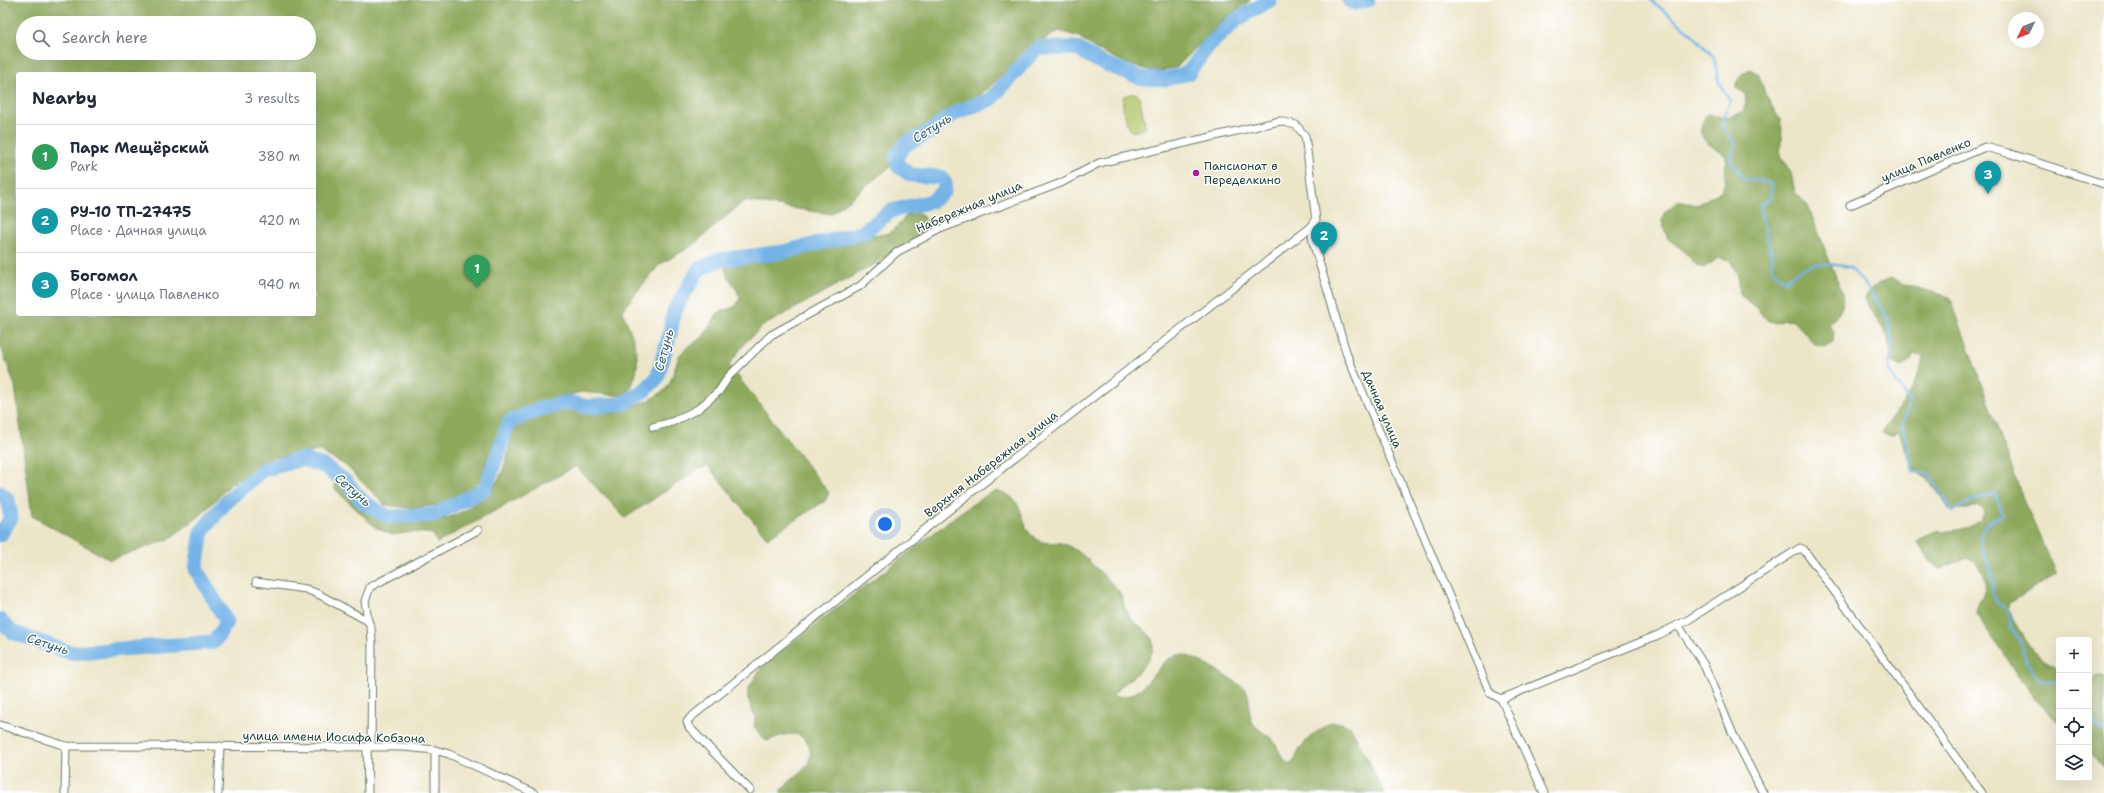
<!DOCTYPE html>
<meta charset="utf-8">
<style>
:root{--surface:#fff;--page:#f2f2f3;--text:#1f2937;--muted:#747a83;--line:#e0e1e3;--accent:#2563eb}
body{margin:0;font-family:"Shantell Sans",sans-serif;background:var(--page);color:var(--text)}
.controls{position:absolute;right:12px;bottom:12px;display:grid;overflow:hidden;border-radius:4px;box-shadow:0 4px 16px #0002}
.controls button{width:36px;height:36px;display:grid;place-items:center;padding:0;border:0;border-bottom:1px solid var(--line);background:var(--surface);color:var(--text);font:20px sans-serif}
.compass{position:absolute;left:2008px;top:12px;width:36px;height:36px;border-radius:50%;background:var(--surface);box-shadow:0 4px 16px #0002;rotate:227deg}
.you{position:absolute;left:885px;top:524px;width:14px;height:14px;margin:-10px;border:3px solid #fff;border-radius:50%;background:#1a73e8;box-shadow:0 0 0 6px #1a73e833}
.badge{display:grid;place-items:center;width:26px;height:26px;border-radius:50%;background:var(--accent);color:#fff;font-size:13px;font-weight:700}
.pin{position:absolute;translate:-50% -33px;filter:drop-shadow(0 1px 2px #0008)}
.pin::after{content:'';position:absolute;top:21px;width:14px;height:12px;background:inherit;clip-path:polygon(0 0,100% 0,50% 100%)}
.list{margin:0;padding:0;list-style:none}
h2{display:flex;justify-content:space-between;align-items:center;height:52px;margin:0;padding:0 16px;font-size:17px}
h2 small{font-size:13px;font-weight:400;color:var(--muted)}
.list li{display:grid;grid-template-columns:26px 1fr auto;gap:12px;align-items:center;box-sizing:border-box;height:64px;padding:0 16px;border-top:1px solid var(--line)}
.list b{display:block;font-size:15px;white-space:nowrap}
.list p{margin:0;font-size:13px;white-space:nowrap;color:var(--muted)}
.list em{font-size:13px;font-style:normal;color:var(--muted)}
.icon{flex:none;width:22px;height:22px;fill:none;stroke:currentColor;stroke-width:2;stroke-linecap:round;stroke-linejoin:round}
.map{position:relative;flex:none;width:2104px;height:793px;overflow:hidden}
.search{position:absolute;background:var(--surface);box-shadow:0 4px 16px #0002;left:16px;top:16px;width:300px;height:44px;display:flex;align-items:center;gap:10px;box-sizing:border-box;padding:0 14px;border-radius:22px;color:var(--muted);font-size:15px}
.panel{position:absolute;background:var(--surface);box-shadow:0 4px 16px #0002;left:16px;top:72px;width:300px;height:244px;border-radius:4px}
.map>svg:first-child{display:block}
.green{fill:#b3c366;stroke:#69804d}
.forest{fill:#8ea95b;stroke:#567348;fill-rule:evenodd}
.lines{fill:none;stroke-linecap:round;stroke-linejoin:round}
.stream{stroke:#73b3e7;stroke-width:2.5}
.river{stroke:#73b3e7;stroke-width:15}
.street-casing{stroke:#677868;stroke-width:9}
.street{stroke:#fff;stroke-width:7}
.poi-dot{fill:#b5179e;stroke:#fff;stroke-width:1.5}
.labels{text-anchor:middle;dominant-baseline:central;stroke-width:3;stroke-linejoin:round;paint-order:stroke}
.street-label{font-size:12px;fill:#1f3d34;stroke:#fff}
.poi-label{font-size:12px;fill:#1f3d34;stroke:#fff;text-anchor:start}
.water-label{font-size:13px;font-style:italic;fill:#38606a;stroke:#fff}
</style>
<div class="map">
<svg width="2104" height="793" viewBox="0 0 2104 793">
<rect width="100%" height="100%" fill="#fff"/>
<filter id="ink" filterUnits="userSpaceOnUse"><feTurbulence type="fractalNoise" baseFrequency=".025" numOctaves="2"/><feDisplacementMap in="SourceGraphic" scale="8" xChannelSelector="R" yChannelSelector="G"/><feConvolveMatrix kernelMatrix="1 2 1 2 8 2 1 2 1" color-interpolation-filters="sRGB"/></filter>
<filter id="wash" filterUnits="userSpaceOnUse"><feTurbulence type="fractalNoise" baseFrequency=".012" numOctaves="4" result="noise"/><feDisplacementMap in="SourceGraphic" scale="16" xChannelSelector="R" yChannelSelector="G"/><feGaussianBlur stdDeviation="0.9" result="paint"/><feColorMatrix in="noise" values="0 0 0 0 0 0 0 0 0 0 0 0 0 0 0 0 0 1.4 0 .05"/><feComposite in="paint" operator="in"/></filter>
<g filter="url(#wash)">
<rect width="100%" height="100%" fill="#ece6c9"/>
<path class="green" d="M 1135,93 L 1139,96 L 1146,128 L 1133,132 C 1127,129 1120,101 1124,96 Z"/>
<g class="forest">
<path d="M 0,0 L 1251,0 L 1226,18 L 1177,67 L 1157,72 L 1128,64 L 1094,48 L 1079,37 L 1059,31 L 1037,44 L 987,89 L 831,214 L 744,201 L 693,245 L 659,265 L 622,310 C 634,342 648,364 625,396 L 582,392 L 559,397 L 522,409 L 499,432 L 489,453 L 481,480 L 462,496 L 440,505 L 412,508 L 385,505 L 345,465 L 319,451 L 272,458 L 231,484 L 201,515 L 169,539 L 110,560 L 32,516 L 15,386 L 0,344 ZM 23,23 L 309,23 L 309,53 L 23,53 ZM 18,74 L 314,74 L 314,314 L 18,314 Z"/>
<path d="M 1751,69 L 1759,75 L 1765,94 L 1780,120 L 1782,129 L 1780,157 L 1787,164 L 1791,173 L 1795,192 L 1808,206 L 1842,292 C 1845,307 1840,313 1829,324 L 1834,332 L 1833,342 L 1824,347 L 1815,344 L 1794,321 L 1785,320 L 1776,323 L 1767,320 L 1754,306 L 1740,295 L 1738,276 L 1730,260 L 1719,258 L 1703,268 L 1695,264 L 1683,250 L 1668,239 L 1662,222 L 1664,213 L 1678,201 L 1697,205 L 1721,191 L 1725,183 L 1726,156 C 1709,143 1691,139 1707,114 L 1725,118 L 1743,112 L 1746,102 L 1745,94 L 1737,88 L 1737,81 L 1743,73 Z"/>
<path d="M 914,212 L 924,217 L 929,225 L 927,234 L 922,238 L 763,326 L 745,343 L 729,365 L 829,493 L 825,501 L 767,538 L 708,466 L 699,469 L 625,518 L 576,466 L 437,543 L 433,534 L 414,532 L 392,535 L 375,527 L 335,489 L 334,480 L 343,486 L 372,511 L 386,519 L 429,522 L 448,518 L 466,510 L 494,487 L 503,470 L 515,427 L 521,420 L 557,407 L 614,413 L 650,400 L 665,390 L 670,383 L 679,356 L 685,349 L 703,337 L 718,313 L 736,306 L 740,298 C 736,284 726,279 724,265 L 732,260 L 790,254 L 850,244 L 867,235 L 886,234 L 895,229 L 906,216 Z"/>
<path d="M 1892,278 L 1904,284 L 1950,297 L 2025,504 L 2057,574 L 2013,601 L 2009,604 C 2008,617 2031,649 2040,658 C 2045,663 2053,666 2059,669 L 2059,723 L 2035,699 L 1976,614 C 1977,602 1983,598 1985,588 C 1987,574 1978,562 1967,557 L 1940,569 C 1929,563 1926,551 1917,542 L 1935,530 C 1955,533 1964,529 1981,520 L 1985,511 L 1978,505 L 1968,509 L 1949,509 L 1938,492 L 1926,478 L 1918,473 L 1912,466 L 1899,432 L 1891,436 L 1882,433 C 1885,426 1888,424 1892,418 C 1905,401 1920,378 1923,357 L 1914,354 L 1910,362 L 1901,367 L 1893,362 L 1887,335 L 1864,300 C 1870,288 1879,281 1892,278 Z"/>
<path d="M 998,491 C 1030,500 1017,526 1035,538 C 1044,545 1051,542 1061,543 C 1067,544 1075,550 1080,553 C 1086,558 1114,585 1119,591 C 1124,600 1123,608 1129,616 C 1138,628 1158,633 1152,652 C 1146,670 1123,682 1112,696 C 1149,705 1156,651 1184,655 C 1195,657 1242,683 1247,692 C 1251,700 1248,713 1252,722 C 1256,729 1267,734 1273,740 C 1280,750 1279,757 1290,765 C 1296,759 1297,753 1302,746 C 1309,736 1321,729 1331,722 L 1341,723 L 1351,727 L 1385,793 L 781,793 L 781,790 C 788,781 806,771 809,761 C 811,756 811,748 808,743 C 797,727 781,736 766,741 L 754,727 L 755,718 L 748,699 L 748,689 L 763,665 L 961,512 L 988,494 Z"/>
<path d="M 2096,676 L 2104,676 L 2104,767 L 2089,753 L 2089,680 Z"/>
</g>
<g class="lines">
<g class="stream">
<path d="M 1651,0 L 1693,35 L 1714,57 L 1719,83 L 1730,101 L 1722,125 L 1735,144 L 1730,160 L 1744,179 L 1771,183 L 1772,198 L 1760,204 C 1760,228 1774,247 1772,269 L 1785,282 C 1807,260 1821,262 1850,267 L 1868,288 L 1887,316 L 1892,342 L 1889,371 L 1910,402 L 1902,424 L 1913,471 L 1929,475 L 1953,511 L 1976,499 L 1995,493 L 2003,515 C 1954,534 2001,563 1992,594 L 1997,603 L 2004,605 L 2011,619 L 2010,627 L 2021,641 L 2026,661 L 2039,679 L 2059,683"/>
<path d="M 2089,721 L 2104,732"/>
</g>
<g class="river">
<path d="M 1349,0 L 1355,3 L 1368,0"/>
<path d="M 0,493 L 8,500 L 11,518 L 0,535"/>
<path d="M 0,620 L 12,632 L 71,653 L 214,642 L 227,622 L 196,569 L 202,531 L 226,502 L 262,470 L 301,459 L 324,466 L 346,482 L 363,502 L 388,517 L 434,515 L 485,489 L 509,422 L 540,409 L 568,402 L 587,407 L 622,404 L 645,390 L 657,378 L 670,333 L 674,311 L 699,269 L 719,260 L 783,252 L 862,233 L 891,211 L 932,201 L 944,191 L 945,183 L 940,177 L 911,175 L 898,166 L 896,156 L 906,144 L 931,131 L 957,112 L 991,99 L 1037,48 L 1076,48 L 1098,61 L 1141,78 L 1167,79 L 1188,73 L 1208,46 L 1236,20 L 1270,0"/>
</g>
</g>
</g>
<g filter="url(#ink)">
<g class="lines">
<defs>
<g id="street">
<path d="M 1850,205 L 1985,147 L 2008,153 L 2104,184"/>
<path d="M 653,427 L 672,422 L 698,409 L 719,391 L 729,376 L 771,335 L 860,286 L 897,252 L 940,229 L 1061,183 L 1099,163 L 1280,121 L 1296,125 L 1305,136 L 1316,220 L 1311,227 L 1313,242 L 1347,355 L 1490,693 L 1501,699"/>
<path d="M 256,582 L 306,589 L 320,595 L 368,621 L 371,627 L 372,642 L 371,747"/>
<path d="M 368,621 L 365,601 L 370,587 L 478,530"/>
<path d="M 1678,625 L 1704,665 L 1733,734 L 1763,793"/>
<path d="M 1501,699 L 1658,635 L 1688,620 L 1800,548 L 1804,550 L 1982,793"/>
<path d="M 1501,699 L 1544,793"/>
<path d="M 0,725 L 66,746 L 404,747 L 435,750 L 449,754 L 534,793"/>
<path d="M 367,747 L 368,793"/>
<path d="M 435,750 L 435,793"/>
<path d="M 750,790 L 689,727 L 687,722 L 690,718 L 964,498 L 1311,227"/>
<path d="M 65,793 L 66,746"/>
<path d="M 218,793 L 220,746"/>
</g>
</defs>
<use href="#street" class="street-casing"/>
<use href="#street" class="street"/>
</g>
</g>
<circle class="poi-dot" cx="1196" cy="173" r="4"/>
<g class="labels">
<g class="street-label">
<text transform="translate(1926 160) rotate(-23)">улица Павленко</text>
<text transform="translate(969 207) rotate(-23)">Набережная улица</text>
<text transform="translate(1382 409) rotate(67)">Дачная улица</text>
<text transform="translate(991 464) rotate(-38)">Верхняя Набережная улица</text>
<text transform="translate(334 737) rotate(1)">улица имени Иосифа Кобзона</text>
</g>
<g class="poi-label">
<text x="1204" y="166">Пансионат в<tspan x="1204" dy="14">Переделкино</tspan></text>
</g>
<g class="water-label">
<text transform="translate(932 128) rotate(-32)">Сетунь</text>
<text transform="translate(664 350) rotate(-75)">Сетунь</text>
<text transform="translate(353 490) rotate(41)">Сетунь</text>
<text transform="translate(48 644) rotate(18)">Сетунь</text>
</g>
</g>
</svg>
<div class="controls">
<button>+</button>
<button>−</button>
<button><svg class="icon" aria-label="locate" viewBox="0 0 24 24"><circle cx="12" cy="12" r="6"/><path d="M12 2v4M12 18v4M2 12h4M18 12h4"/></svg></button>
<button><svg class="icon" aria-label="layers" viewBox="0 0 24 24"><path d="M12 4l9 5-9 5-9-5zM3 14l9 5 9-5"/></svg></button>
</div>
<svg class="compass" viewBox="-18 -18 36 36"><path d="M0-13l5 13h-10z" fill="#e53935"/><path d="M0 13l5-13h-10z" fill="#747a83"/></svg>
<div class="you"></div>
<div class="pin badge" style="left:477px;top:288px;background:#2e9e5b">1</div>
<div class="pin badge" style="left:1324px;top:255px;background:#0f9aa8">2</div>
<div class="pin badge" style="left:1988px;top:194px;background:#0f9aa8">3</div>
<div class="search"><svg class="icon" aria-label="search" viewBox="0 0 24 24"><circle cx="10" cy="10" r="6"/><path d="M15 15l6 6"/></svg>Search here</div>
<section class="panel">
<h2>Nearby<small>3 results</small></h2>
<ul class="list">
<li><span class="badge" style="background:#2e9e5b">1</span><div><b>Парк Мещёрский</b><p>Park</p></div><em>380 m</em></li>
<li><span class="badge" style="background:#0f9aa8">2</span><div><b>РУ-10 ТП-27475</b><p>Place · Дачная улица</p></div><em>420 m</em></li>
<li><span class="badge" style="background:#0f9aa8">3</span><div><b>Богомол</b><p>Place · улица Павленко</p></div><em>940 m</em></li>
</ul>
</section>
</div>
